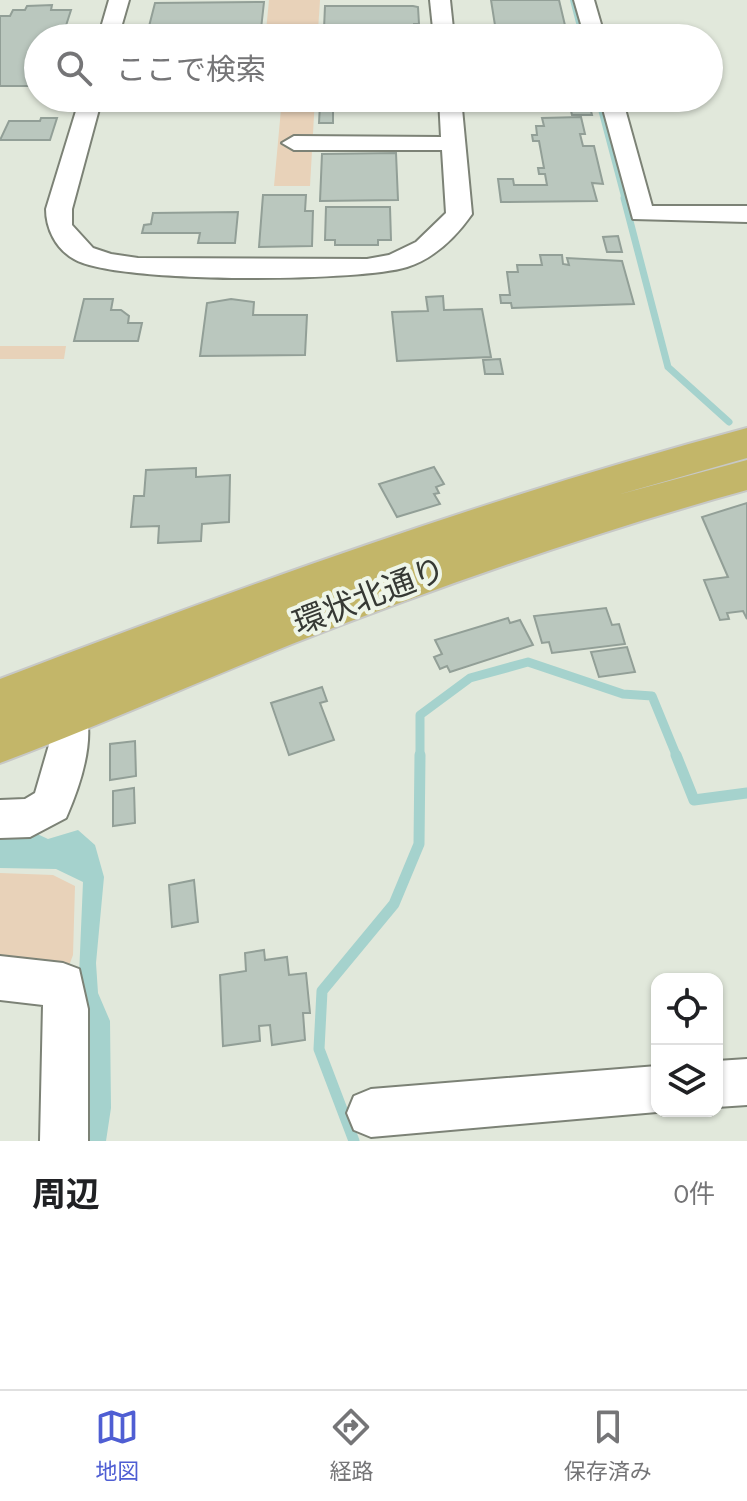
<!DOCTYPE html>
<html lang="ja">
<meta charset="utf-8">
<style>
:root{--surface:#fff;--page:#f6f6f6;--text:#202124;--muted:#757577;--line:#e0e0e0;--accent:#4f5ed3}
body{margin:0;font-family:Jost,"Noto Sans JP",sans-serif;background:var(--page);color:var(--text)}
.controls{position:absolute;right:24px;bottom:24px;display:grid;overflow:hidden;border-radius:16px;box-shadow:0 2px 6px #0004}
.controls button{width:72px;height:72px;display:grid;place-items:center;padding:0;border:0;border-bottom:2px solid var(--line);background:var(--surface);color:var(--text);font:40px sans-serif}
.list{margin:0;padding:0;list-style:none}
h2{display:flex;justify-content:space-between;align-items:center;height:104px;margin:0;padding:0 32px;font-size:34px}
h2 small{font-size:26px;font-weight:400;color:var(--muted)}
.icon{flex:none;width:44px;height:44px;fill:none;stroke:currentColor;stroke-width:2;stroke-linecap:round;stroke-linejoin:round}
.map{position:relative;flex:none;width:747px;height:1141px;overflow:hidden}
.search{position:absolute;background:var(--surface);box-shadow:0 2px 6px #0004;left:24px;right:24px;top:24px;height:88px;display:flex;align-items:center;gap:20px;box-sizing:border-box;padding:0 28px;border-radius:44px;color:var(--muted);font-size:30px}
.sheet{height:248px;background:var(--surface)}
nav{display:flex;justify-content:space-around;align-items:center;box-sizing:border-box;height:112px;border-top:2px solid var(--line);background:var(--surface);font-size:22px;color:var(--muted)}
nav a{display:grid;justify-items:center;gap:4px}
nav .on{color:var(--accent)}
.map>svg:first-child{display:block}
.green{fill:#e8d2b9}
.water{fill:#a5d2cd}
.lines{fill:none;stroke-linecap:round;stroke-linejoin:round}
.stream-far3{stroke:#a5d2cd;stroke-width:6}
.stream-far2{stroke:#a5d2cd;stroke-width:7}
.stream-far1{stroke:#a5d2cd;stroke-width:9}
.stream{stroke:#a5d2cd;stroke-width:11}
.building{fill:#bac7be;stroke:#929f97;stroke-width:2}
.street-casing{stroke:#7c8276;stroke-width:4}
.highway-casing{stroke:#c7c8c6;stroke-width:4}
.street{fill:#fff;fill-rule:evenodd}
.highway{fill:#c3b669;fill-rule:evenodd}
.labels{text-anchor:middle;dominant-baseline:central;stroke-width:8;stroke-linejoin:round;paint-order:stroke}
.street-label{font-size:32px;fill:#363934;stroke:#eef5e8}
</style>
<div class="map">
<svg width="747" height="1141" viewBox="0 0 747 1141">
<rect width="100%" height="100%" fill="#e1e8db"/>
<g class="green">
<path d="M 269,0 L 320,0 L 318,31 L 266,31 Z"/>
<path d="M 282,98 L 315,98 L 310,186 L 274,186 Z"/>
<path d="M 0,346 L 66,346 L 64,359 L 0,359 Z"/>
<path d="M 0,873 L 53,875 L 75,886 L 73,955 L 52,1011 L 33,991 L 0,989 Z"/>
</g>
<path class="water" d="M 78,830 L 95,845 L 104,877 L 96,963 L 98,993 L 110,1021 L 111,1108 L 106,1141 L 82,1141 L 78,999 L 83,882 L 56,869 L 0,868 L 0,833 L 33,832 L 48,839 Z"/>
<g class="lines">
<g class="stream-far3">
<path d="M 573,0 L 583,38"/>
<path d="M 598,98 L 625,200"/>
</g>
<path class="stream-far2" d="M 624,198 L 668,367 L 729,422"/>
<path class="stream-far1" d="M 420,757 L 420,715 L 470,678 L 528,662 L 623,694 L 652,696 L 677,757"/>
<g class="stream">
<path d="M 676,755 L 694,800 L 747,793"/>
<path d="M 354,1141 L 319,1049 L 322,991 L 394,904 L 419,844 L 420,755"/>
</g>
</g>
<g class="building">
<path d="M 491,0 L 559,0 L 568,38 L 497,38 Z"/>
<path d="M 264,2 L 260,38 L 146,38 L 155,3 Z"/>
<path d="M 52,5 L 51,10 L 71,10 L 62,38 L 38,38 L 38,86 L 0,86 L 0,16 L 10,16 L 13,10 L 25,10 L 27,6 Z"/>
<path d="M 325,6 L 413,6 L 418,7 L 419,24 L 414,24 L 414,29 L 324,29 Z"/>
<path d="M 332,98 L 412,98 L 412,99 L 340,103 Z"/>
<path d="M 569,103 L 589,103 L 592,115 L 572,115 Z"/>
<path d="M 320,104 L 333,104 L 333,123 L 319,123 Z"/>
<path d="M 581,117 L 585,134 L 580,134 L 583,146 L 594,146 L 603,184 L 592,183 L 597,201 L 501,202 L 498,179 L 513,179 L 514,185 L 547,185 L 545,174 L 539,174 L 538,168 L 544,168 L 539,141 L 533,141 L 532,135 L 537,135 L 536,126 L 544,126 L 542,118 Z"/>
<path d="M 41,118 L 57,118 L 50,140 L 0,140 L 9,121 L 40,121 Z"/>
<path d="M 396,153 L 398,200 L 320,201 L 322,154 Z"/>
<path d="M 263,195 L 306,195 L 305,211 L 313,211 L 312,246 L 259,247 Z"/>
<path d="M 326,207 L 390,207 L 391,240 L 378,240 L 378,245 L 335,245 L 335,240 L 325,240 Z"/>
<path d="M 238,212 L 235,243 L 198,243 L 200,233 L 142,233 L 144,225 L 151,224 L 153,213 Z"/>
<path d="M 618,236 L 622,252 L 607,252 L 603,237 Z"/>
<path d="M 540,255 L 562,255 L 563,264 L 569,265 L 567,258 L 622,261 L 634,304 L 512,308 L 511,303 L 501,303 L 500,295 L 510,295 L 507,272 L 518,272 L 517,265 L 542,265 Z"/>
<path d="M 443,296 L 444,310 L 482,309 L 491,357 L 397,361 L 392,312 L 428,311 L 426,297 Z"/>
<path d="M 84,299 L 113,299 L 111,310 L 121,310 L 129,316 L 128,323 L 142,323 L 138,341 L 74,341 Z"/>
<path d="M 231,299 L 254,302 L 253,315 L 307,315 L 305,355 L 200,356 L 207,303 Z"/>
<path d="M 500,359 L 503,374 L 485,374 L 483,360 Z"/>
<path d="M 434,467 L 444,484 L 436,487 L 439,493 L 434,494 L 440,504 L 397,517 L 379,484 Z"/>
<path d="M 196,468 L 196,477 L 230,475 L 229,522 L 202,524 L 201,541 L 158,543 L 159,526 L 131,527 L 134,496 L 144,496 L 146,470 Z"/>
<path d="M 747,503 L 747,619 L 743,611 L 727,613 L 729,619 L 720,620 L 704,580 L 728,577 L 702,517 Z"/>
<path d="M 606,608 L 612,625 L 619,624 L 625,644 L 552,653 L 549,642 L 542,643 L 534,616 Z"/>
<path d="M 508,618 L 510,623 L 520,620 L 533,645 L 450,672 L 447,666 L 440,669 L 434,657 L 442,654 L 435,640 Z"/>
<path d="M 627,647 L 635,672 L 599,677 L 591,652 Z"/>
<path d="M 322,687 L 327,701 L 320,703 L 334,740 L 289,755 L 271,703 Z"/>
<path d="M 135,741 L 136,776 L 110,780 L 110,744 Z"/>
<path d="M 134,788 L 135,823 L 113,826 L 113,791 Z"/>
<path d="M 194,880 L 198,922 L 172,927 L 169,885 Z"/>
<path d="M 264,950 L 265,960 L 287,957 L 289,975 L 306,973 L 310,1013 L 303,1013 L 305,1040 L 272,1045 L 270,1025 L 259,1026 L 260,1041 L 223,1046 L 220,975 L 246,971 L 245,953 Z"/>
</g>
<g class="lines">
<defs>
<g id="street">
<path d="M 109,0 L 129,0 L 118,38 L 98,38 Z"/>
<path d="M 430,0 L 450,0 L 454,38 L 434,38 Z"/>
<path d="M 574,0 L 594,0 L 605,38 L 585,38 Z"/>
<path d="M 80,98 L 102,98 L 72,209 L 72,225 L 93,248 L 111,254 L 138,258 L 367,259 L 389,255 L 416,242 L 446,213 L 442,150 L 294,150 L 282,143 L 294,136 L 441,137 L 439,98 L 461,98 L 472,214 C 455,238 435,258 407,267 C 359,282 115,284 74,259 C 56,249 46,229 46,209 Z"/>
<path d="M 600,98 L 622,98 L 652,206 L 747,206 L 747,222 L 633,219 Z"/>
<path d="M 69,696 L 82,701 C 98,735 80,786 66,818 L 30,837 L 0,838 L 0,800 L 25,799 L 35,793 L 51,738 L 50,713 L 56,701 Z"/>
<path d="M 0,956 L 63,963 L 79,969 L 88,1009 L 88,1141 L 40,1141 L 43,1005 L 0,1000 Z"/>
<path d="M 747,1059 L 747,1105 L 717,1107 L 717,1061 Z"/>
<path d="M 657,1066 L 657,1111 L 660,1111 L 657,1112 L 371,1137 L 354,1130 L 347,1113 L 354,1096 L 371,1089 Z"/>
</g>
<path id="highway" d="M 747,428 L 747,458 L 617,495 L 747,460 L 747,490 C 592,533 442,585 292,644 C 195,683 98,726 0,763 L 0,679 C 246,585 492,496 747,428 Z"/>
</defs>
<use href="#street" class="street-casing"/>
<use href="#highway" class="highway-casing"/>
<use href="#street" class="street"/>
<use href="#highway" class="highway"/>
</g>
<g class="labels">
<g class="street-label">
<text transform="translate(369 596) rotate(-21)">環状北通り</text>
</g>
</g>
</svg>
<div class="controls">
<button><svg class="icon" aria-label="locate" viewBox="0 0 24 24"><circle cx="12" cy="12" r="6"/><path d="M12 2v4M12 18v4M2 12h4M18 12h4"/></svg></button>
<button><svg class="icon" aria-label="layers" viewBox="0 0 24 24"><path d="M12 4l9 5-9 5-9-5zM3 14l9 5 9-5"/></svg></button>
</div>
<div class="search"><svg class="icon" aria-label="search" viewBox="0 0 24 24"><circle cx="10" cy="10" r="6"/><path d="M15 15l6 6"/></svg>ここで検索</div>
</div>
<section class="sheet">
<h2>周辺<small>0件</small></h2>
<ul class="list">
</ul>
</section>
<nav>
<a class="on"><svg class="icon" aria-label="map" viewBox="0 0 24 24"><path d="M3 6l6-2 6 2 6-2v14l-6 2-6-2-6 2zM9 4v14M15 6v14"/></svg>地図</a>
<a><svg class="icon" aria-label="directions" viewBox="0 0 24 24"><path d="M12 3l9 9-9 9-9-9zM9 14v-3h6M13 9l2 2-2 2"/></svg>経路</a>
<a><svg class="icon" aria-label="saved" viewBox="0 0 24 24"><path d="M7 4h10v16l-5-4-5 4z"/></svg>保存済み</a>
</nav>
